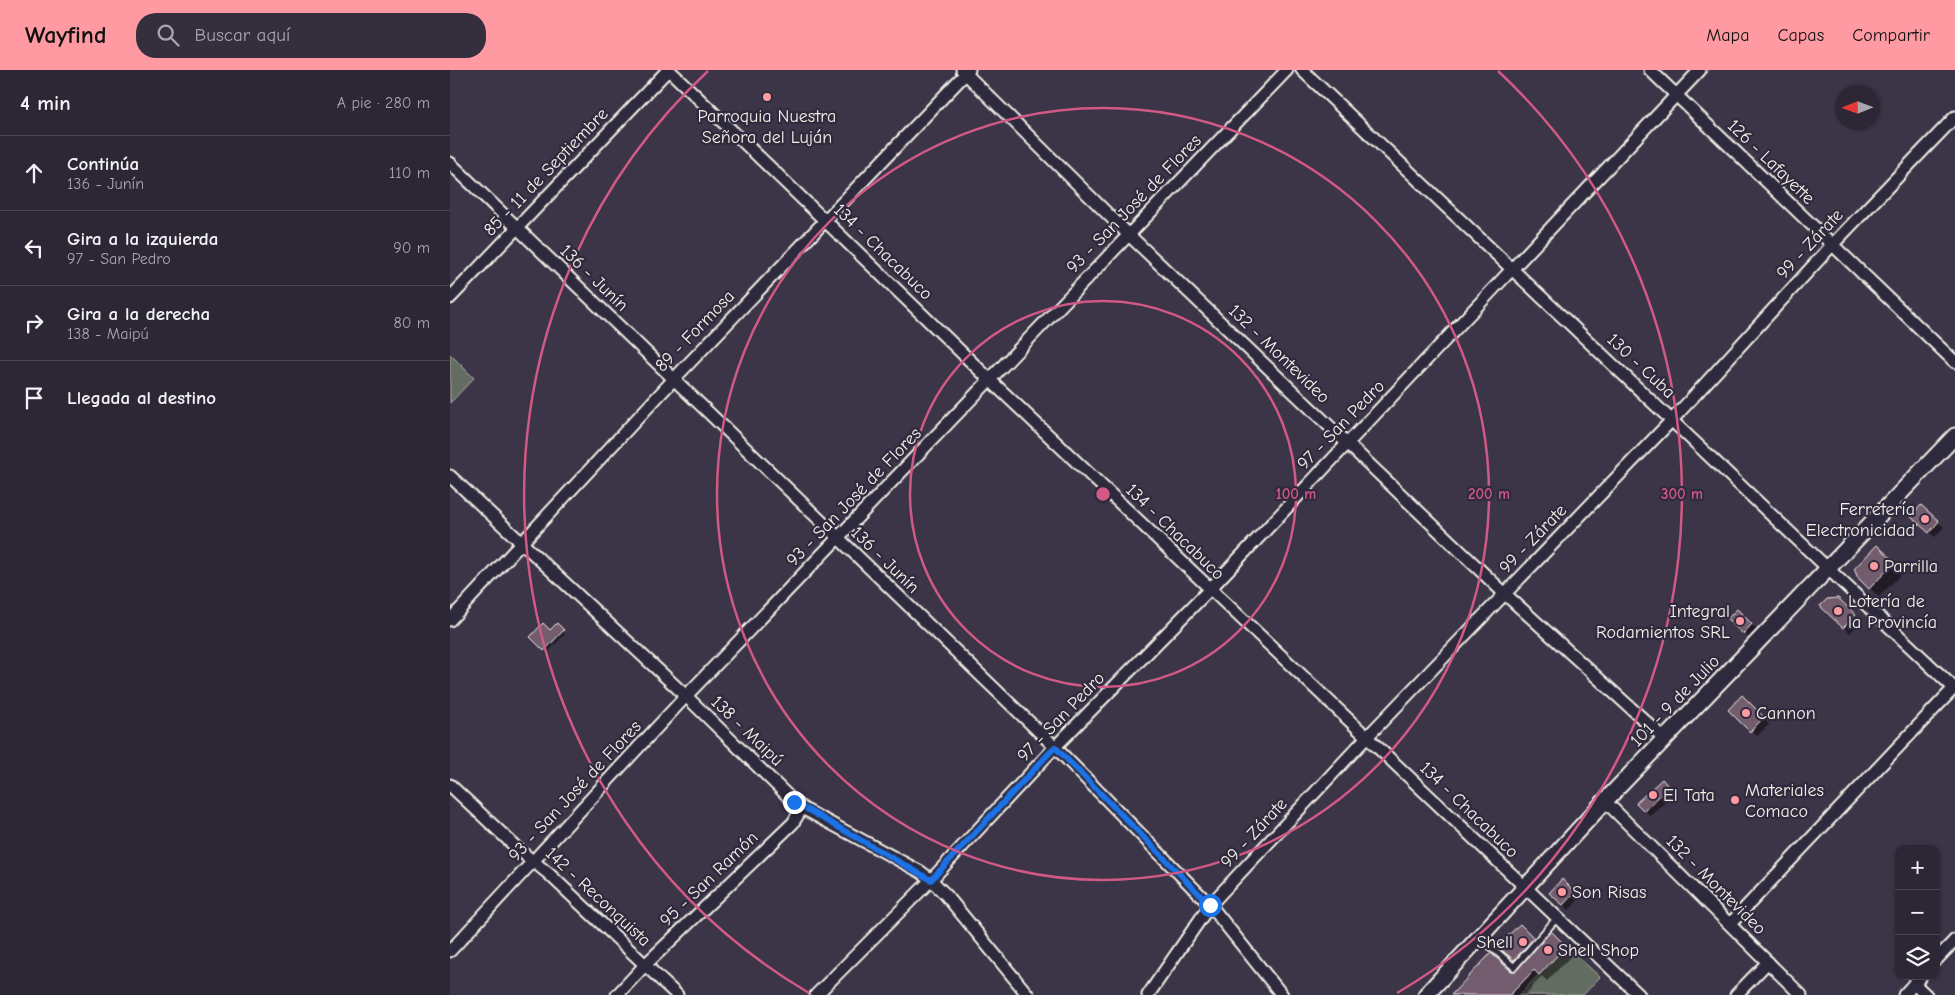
<!DOCTYPE html>
<html lang="es">
<meta charset="utf-8">
<style>
:root{--surface:#2d2735;--page:#352f3d;--text:#f1f3f6;--muted:#a7a5ad;--line:#484450;--accent:#ff9aa2}
body{margin:0;font-family:"Comic Neue",sans-serif;background:var(--page);color:var(--text)}
.controls{position:absolute;right:15px;bottom:15px;display:grid;overflow:hidden;border-radius:10px;box-shadow:0 1px 4px #0004}
.controls button{width:45px;height:45px;display:grid;place-items:center;padding:0;border:0;border-bottom:1px solid var(--line);background:var(--surface);color:var(--text);font:25px sans-serif}
.compass{position:absolute;left:1385px;top:15px;width:45px;height:45px;border-radius:50%;background:var(--surface);box-shadow:0 1px 4px #0004;rotate:269deg}
.stop{position:absolute;width:15px;height:15px;margin:-11px;border:4px solid #1a73e8;border-radius:50%;background:#fff}
.stop.end{background:#1a73e8;border-color:#fff;box-shadow:0 1px 5px #0008}
.list{margin:0;padding:0;list-style:none}
h2{display:flex;justify-content:space-between;align-items:center;height:65px;margin:0;padding:0 20px;font-size:21px}
h2 small{font-size:16px;font-weight:400;color:var(--muted)}
.list li{display:grid;grid-template-columns:32px 1fr auto;gap:15px;align-items:center;box-sizing:border-box;height:75px;padding:0 20px;border-top:1px solid var(--line)}
.list b{display:block;font-size:19px;white-space:nowrap}
.list p{margin:0;font-size:16px;white-space:nowrap;color:var(--muted)}
.list em{font-size:16px;font-style:normal;color:var(--muted)}
.icon{flex:none;width:28px;height:28px;fill:none;stroke:currentColor;stroke-width:2;stroke-linecap:round;stroke-linejoin:round}
.map{position:relative;flex:none;width:1505px;height:925px;overflow:hidden}
header{display:flex;align-items:center;gap:30px;box-sizing:border-box;height:70px;padding:0 25px;background:var(--accent);color:#111}
header strong{font-size:24px}
nav{display:flex;gap:28px;margin-inline-start:auto;font-size:18px}
.search{width:350px;height:45px;background:var(--page);display:flex;align-items:center;gap:12px;box-sizing:border-box;padding:0 18px;border-radius:20px;color:var(--muted);font-size:19px}
main{display:flex}
aside{flex:1;background:var(--surface)}
.map>svg:first-child{display:block}
.green{fill:#646c60;stroke:#acaea4}
.shadow{fill:#0007}
.building{fill:#725b6e;stroke:#f4f1e8}
.lines{fill:none;stroke-linecap:round;stroke-linejoin:round}
.service-casing{stroke:#f4f1e8;stroke-width:9}
.minor-casing{stroke:#f4f1e8;stroke-width:15}
.tertiary-casing{stroke:#f4f1e8;stroke-width:19}
.service{stroke:#2f2a3d;stroke-width:5.5}
.minor{stroke:#2f2a3d;stroke-width:11}
.tertiary{stroke:#2f2a3d;stroke-width:15}
.route{stroke:#1a73e8;stroke-width:6}
.ring{fill:none;stroke:#d15985;stroke-width:2.5}
.poi-dot{fill:#ff9aa2;stroke:#2f2a3d;stroke-width:2}
.labels{text-anchor:middle;dominant-baseline:central;stroke-width:4.5;stroke-linejoin:round;paint-order:stroke}
.poi-label{font-size:18px;fill:#f4f1e8;stroke:#2f2a3d;text-anchor:start}
.street-label{font-size:18px;fill:#f4f1e8;stroke:#2f2a3d}
.centre{fill:#d15985;stroke:#2f2a3d;stroke-width:2.5}
.ring-label{font-size:15px;text-anchor:middle;font-weight:bold;fill:#d15985;stroke:#2f2a3d;stroke-width:4.5;stroke-linejoin:round;paint-order:stroke}
</style>
<header>
<strong>Wayfind</strong>
<div class="search"><svg class="icon" aria-label="search" viewBox="0 0 24 24"><circle cx="10" cy="10" r="6"/><path d="M15 15l6 6"/></svg>Buscar aquí</div>
<nav><a>Mapa</a><a>Capas</a><a>Compartir</a></nav>
</header>
<main>
<aside>
<h2>4 min<small>A pie · 280 m</small></h2>
<ul class="list">
<li><svg class="icon" aria-label="ahead" viewBox="0 0 24 24"><path d="M12 20V5M6 11l6-6 6 6"/></svg><div><b>Continúa</b><p>136 - Junín</p></div><em>110 m</em></li>
<li><svg class="icon" aria-label="left" viewBox="0 0 24 24"><path d="M17 20v-9H6M10 6l-5 5 5 5"/></svg><div><b>Gira a la izquierda</b><p>97 - San Pedro</p></div><em>90 m</em></li>
<li><svg class="icon" aria-label="right" viewBox="0 0 24 24"><path d="M7 20v-9h11M14 6l5 5-5 5"/></svg><div><b>Gira a la derecha</b><p>138 - Maipú</p></div><em>80 m</em></li>
<li><svg class="icon" aria-label="arrive" viewBox="0 0 24 24"><path d="M6 21V4h12l-3 4 3 4H6"/></svg><div><b>Llegada al destino</b></div></li>
</ul>
</aside>
<div class="map">
<svg width="1505" height="925" viewBox="0 0 1505 925">
<rect width="100%" height="100%" fill="#3c3447"/>
<filter id="ink" filterUnits="userSpaceOnUse"><feTurbulence type="fractalNoise" baseFrequency=".02" numOctaves="2"/><feDisplacementMap in="SourceGraphic" scale="10" xChannelSelector="R" yChannelSelector="G"/><feConvolveMatrix kernelMatrix="1 2 1 2 8 2 1 2 1" color-interpolation-filters="sRGB"/></filter>
<g filter="url(#ink)">
<g class="green">
<path d="M 0,284 L 24,308 L 0,333 Z"/>
<path d="M 1116,876 L 1150,907 L 1133,925 L 1069,925 Z"/>
</g>
<g class="shadow">
<path d="M 1488,452 L 1494,457 L 1485,467 L 1469,453 Z"/>
<path d="M 1427,477 L 1453,502 L 1429,527 L 1409,507 Z"/>
<path d="M 1387,529 L 1410,552 L 1400,563 L 1372,536 Z"/>
<path d="M 1287,541 L 1307,560 L 1299,568 L 1279,549 Z"/>
<path d="M 107,555 L 115,564 L 98,582 L 82,567 L 101,562 Z"/>
<path d="M 1292,627 L 1319,654 L 1307,666 L 1280,640 Z"/>
<path d="M 1212,711 L 1224,724 L 1200,746 L 1188,733 Z"/>
<path d="M 1124,822 L 1130,828 L 1119,840 L 1106,829 Z"/>
<path d="M 1070,856 L 1085,871 L 1067,892 L 1049,876 Z"/>
<path d="M 1102,863 L 1123,884 L 1097,911 L 1092,906 L 1075,925 L 1002,925 L 1060,902 L 1066,903 Z"/>
</g>
<g class="building">
<path d="M 1471,435 L 1489,451 L 1479,463 L 1461,447 Z"/>
<path d="M 1427,475 L 1445,492 L 1419,519 L 1408,508 L 1404,499 Z"/>
<path d="M 1388,528 L 1406,545 L 1393,558 L 1370,536 L 1377,529 Z"/>
<path d="M 1287,539 L 1302,554 L 1293,564 L 1277,549 Z"/>
<path d="M 93,553 L 100,560 L 107,553 L 114,560 L 94,581 L 80,567 Z"/>
<path d="M 1292,625 L 1314,647 L 1300,662 L 1278,640 Z"/>
<path d="M 1212,709 L 1219,717 L 1194,741 L 1186,733 Z"/>
<path d="M 1112,809 L 1125,822 L 1113,835 L 1099,823 Z"/>
<path d="M 1070,854 L 1084,868 L 1064,890 L 1047,876 Z"/>
<path d="M 1101,861 L 1116,876 L 1089,905 L 1084,900 L 1060,925 L 1001,925 L 1041,883 L 1061,901 L 1066,901 Z"/>
</g>
<g class="lines">
<defs>
<path id="service" d="M 1031,868 L 1064,897 L 1107,848"/>
<g id="minor">
<path d="M 219,0 L 539,309 L 1189,925"/>
<path d="M 512,0 L 679,165 L 1054,523 L 1215,669"/>
<path d="M 852,0 L 1505,619"/>
<path d="M 1200,0 L 1505,292"/>
<path d="M 0,93 L 605,677 L 760,835 L 832,925"/>
<path d="M 0,228 L 218,0"/>
<path d="M 0,406 L 236,626 L 344,732 L 352,738 L 471,802 L 481,810 L 496,825 L 578,925"/>
<path d="M 0,550 L 224,309 L 519,0"/>
<path d="M 0,715 L 69,780 L 99,804 L 227,925"/>
<path d="M 1155,731 L 1351,925"/>
<path d="M 1280,854 L 1505,617"/>
<path d="M 0,881 L 236,626 L 837,0"/>
<path d="M 1486,890 L 1505,870"/>
<path d="M 1464,914 L 1476,925"/>
<path d="M 167,925 L 195,895 L 343,753 L 352,738"/>
<path d="M 366,925 L 481,810 L 605,677 L 760,519 L 1250,0"/>
<path d="M 698,925 L 760,835 L 917,667 L 1222,350 L 1383,174 L 1505,47"/>
<path d="M 1286,925 L 1318,892"/>
<path d="M 1454,925 L 1471,906"/>
</g>
<path id="tertiary" d="M 976,925 L 1155,731 L 1505,366"/>
</defs>
<use href="#service" class="service-casing"/>
<use href="#minor" class="minor-casing"/>
<use href="#tertiary" class="tertiary-casing"/>
<use href="#service" class="service"/>
<use href="#minor" class="minor"/>
<use href="#tertiary" class="tertiary"/>
</g>
</g>
<g class="lines" filter="url(#ink)">
<path class="route" d="M 344,732 L 481,810 L 605,677 L 760,835"/>
</g>
<g class="ring">
<circle cx="653" cy="424" r="193"/>
<circle cx="653" cy="424" r="386"/>
<path d="M359 923A579 579 0 0 1 258 1M1048 1A579 579 0 0 1 947 923"/>
</g>
<g class="poi-dot">
<circle cx="317" cy="27" r="5"/>
<circle cx="1475" cy="449" r="5"/>
<circle cx="1424" cy="496" r="5"/>
<circle cx="1388" cy="541" r="5"/>
<circle cx="1290" cy="551" r="5"/>
<circle cx="1296" cy="643" r="5"/>
<circle cx="1203" cy="725" r="5"/>
<circle cx="1285" cy="730" r="5"/>
<circle cx="1112" cy="822" r="5"/>
<circle cx="1073" cy="872" r="5"/>
<circle cx="1098" cy="880" r="5"/>
</g>
<g class="labels">
<g class="poi-label">
<text x="317" y="46" text-anchor="middle">Parroquia Nuestra<tspan x="317" dy="21">Señora del Luján</tspan></text>
<text x="1465" y="439" text-anchor="end">Ferretería<tspan x="1465" dy="21">Electronicidad</tspan></text>
<text x="1434" y="496">Parrilla</text>
<text x="1398" y="531">Lotería de<tspan x="1398" dy="21">la Provincía</tspan></text>
<text x="1280" y="541" text-anchor="end">Integral<tspan x="1280" dy="21">Rodamientos SRL</tspan></text>
<text x="1306" y="643">Cannon</text>
<text x="1295" y="720">Materiales<tspan x="1295" dy="21">Comaco</tspan></text>
<text x="1213" y="725">El Tata</text>
<text x="1122" y="822">Son Risas</text>
<text x="1063" y="872" text-anchor="end">Shell</text>
<text x="1108" y="880">Shell Shop</text>
</g>
<g class="street-label">
<text transform="translate(1321 92) rotate(44)">126 - Lafayette</text>
<text transform="translate(96 102) rotate(-46)">85 - 11 de Septiembre</text>
<text transform="translate(684 134) rotate(-46)">93 - San José de Flores</text>
<text transform="translate(1360 174) rotate(-47)">99 - Zárate</text>
<text transform="translate(433 182) rotate(44)">134 - Chacabuco</text>
<text transform="translate(144 208) rotate(44)">136 - Junín</text>
<text transform="translate(245 261) rotate(-46)">89 - Formosa</text>
<text transform="translate(829 284) rotate(44)">132 - Montevideo</text>
<text transform="translate(1191 296) rotate(43)">130 - Cuba</text>
<text transform="translate(891 355) rotate(-46)">97 - San Pedro</text>
<text transform="translate(404 427) rotate(-46)">93 - San José de Flores</text>
<text transform="translate(725 462) rotate(44)">134 - Chacabuco</text>
<text transform="translate(1083 469) rotate(-46)">99 - Zárate</text>
<text transform="translate(435 490) rotate(44)">136 - Junín</text>
<text transform="translate(1225 631) rotate(-46)">101 - 9 de Julio</text>
<text transform="translate(611 647) rotate(-46)">97 - San Pedro</text>
<text transform="translate(297 661) rotate(44)">138 - Maipú</text>
<text transform="translate(125 721) rotate(-47)">93 - San José de Flores</text>
<text transform="translate(1019 740) rotate(44)">134 - Chacabuco</text>
<text transform="translate(804 763) rotate(-47)">99 - Zárate</text>
<text transform="translate(259 809) rotate(-44)">95 - San Ramón</text>
<text transform="translate(1266 815) rotate(45)">132 - Montevideo</text>
<text transform="translate(148 827) rotate(43)">142 - Reconquista</text>
</g>
</g>
<circle cx="653" cy="424" r="8" class="centre"/>
<g class="ring-label">
<text x="846" y="429">100 m</text>
<text x="1039" y="429">200 m</text>
<text x="1232" y="429">300 m</text>
</g>
</svg>
<div class="controls">
<button>+</button>
<button>−</button>
<button><svg class="icon" aria-label="layers" viewBox="0 0 24 24"><path d="M12 4l9 5-9 5-9-5zM3 14l9 5 9-5"/></svg></button>
</div>
<svg class="compass" viewBox="-18 -18 36 36"><path d="M0-13l5 13h-10z" fill="#e53935"/><path d="M0 13l5-13h-10z" fill="#a7a5ad"/></svg>
<div class="stop" style="left:760px;top:835px"></div>
<div class="stop end" style="left:344px;top:732px"></div>
</div>
</main>
